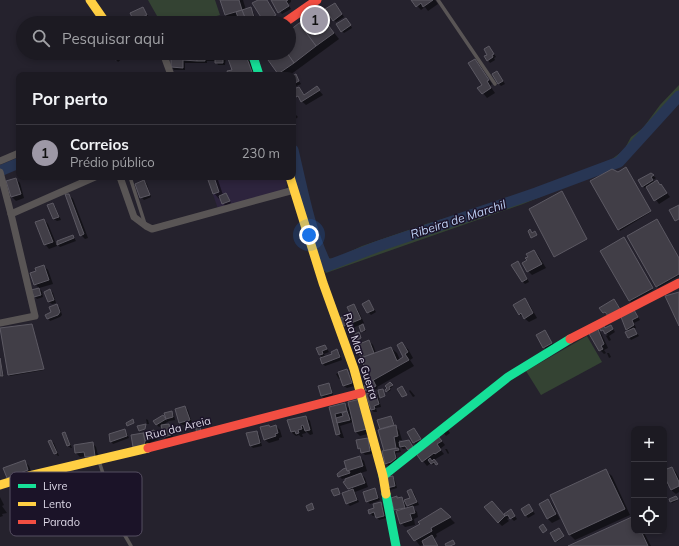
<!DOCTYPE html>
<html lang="pt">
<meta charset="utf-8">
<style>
:root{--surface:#1c1a22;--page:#25232a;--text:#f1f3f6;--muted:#a0a1a5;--line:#3a3840;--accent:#9d98a6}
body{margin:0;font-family:Mulish,sans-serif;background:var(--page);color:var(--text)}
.controls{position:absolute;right:12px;bottom:12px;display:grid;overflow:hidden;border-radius:8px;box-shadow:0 2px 6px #0003}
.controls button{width:36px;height:36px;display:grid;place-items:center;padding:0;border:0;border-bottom:1px solid var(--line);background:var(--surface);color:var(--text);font:20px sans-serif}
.you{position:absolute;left:309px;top:235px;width:14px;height:14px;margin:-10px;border:3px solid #fff;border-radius:50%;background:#1a73e8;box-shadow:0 0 0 6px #1a73e833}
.badge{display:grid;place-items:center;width:26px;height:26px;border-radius:50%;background:var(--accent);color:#111;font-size:13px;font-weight:700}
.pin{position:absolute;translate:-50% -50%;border:2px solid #fff;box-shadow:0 1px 4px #0006}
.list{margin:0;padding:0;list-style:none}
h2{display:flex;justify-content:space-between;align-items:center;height:52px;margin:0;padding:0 16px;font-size:17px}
h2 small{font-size:13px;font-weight:400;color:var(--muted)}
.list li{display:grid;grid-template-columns:26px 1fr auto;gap:12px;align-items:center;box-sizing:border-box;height:56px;padding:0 16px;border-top:1px solid var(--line)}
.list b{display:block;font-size:15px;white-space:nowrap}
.list p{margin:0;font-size:13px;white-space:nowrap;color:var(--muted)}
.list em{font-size:13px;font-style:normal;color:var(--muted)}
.icon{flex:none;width:22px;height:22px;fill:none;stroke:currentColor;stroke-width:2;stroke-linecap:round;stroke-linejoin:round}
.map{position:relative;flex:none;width:679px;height:546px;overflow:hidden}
.search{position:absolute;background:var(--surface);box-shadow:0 2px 6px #0003;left:16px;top:16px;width:280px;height:44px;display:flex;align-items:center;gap:10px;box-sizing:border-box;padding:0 14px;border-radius:22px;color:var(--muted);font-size:15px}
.panel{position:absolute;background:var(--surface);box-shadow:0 2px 6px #0003;left:16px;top:72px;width:280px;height:108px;border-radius:8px}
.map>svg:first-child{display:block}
.built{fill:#2d243d}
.green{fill:#344333}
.shadow{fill:#0007;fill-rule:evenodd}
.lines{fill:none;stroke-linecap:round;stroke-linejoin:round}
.river{stroke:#283654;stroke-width:11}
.building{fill:#413e47;stroke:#5c5963}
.lane{stroke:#595555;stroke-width:3.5}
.street{stroke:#595555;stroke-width:7}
.fast{stroke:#16e098;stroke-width:9}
.slow{stroke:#ffcf43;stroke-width:9}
.jam{stroke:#f24e42;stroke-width:9}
.labels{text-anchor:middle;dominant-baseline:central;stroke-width:3;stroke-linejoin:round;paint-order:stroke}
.street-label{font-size:11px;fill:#ddd8e7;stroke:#1b1328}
.water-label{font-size:12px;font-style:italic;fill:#bed0f4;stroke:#1b1328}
.key{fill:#1b1328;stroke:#554e61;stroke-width:1}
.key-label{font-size:11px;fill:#ddd8e7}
</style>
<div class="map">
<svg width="679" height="546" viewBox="0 0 679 546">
<rect width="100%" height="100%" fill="#25222d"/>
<path class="built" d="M 207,177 L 285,177 L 287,183 L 286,187 L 283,190 L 218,209 Z"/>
<g class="green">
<path d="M 148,0 L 215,0 L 220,15 L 194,23 L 161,23 Z"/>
<path d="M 679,85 L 679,102 L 626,161 L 617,167 L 587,178 L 523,204 L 326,273 L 320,262 L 327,258 L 334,259 L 362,246 L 426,224 L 486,206 L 564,179 L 612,159 L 624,150 L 631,137 L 643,128 L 660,105 Z"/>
<path d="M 587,336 L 602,362 L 541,395 L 526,371 Z"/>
</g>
<g class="shadow">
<path d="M 221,0 L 243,0 L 246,10 L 250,9 L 253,11 L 257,23 L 241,23 L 239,18 L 231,20 L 226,15 Z"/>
<path d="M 260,0 L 267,0 L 277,18 L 266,23 L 264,21 Z"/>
<path d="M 272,0 L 291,0 L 291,2 L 288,4 L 291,9 L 282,14 Z"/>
<path d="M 412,0 L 435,0 L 438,4 L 428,11 L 425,7 L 421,10 Z"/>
<path d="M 337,7 L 344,17 L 336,22 L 334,20 Z"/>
<path d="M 143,8 L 149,17 L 142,21 L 144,23 L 130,23 L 135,21 L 132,14 Z"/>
<path d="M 317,11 L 339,39 L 290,75 L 280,75 L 264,53 L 289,53 L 289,32 Z"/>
<path d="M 348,21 L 352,28 L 344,33 L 342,31 Z"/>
<path d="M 489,47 L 496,57 L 494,58 L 495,60 L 490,63 L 488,60 Z"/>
<path d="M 86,53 L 94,53 L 96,57 L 90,60 Z"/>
<path d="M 111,53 L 122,53 L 124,57 L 118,62 Z"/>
<path d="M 184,53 L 223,53 L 226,56 L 225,65 L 218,65 L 216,61 L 207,61 L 207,63 L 185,63 L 185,70 L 174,70 L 172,67 Z"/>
<path d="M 227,53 L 245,53 L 250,59 L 256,75 L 229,75 L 234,71 Z"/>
<path d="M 475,60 L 492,84 L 490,86 L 495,93 L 487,98 L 479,88 L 483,85 Z"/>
<path d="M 497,72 L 505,84 L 501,86 L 498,83 Z"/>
<path d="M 295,75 L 301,84 L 294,87 L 293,86 L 293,77 Z"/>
<path d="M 299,88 L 305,95 L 317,88 L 323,95 L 306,105 L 297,97 L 294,89 Z"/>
<path d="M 296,115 L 298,117 L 293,121 L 293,117 Z"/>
<path d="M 627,169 L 651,212 L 620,231 L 591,181 L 618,173 Z"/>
<path d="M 651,174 L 656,178 L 653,180 L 655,183 L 657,182 L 661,185 L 670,197 L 659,204 L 647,187 L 645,188 L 642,186 Z"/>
<path d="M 208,177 L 217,177 L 223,195 L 226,194 L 231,203 L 225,206 L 221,198 L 219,199 L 214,193 Z"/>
<path d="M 16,179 L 20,183 L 24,198 L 16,201 L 12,197 L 7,182 Z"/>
<path d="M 144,181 L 147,184 L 151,197 L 144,200 L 141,197 Z"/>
<path d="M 69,195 L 73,199 L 88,238 L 85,239 L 81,235 Z"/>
<path d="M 53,204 L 55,206 L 61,220 L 57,221 L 54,219 L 49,205 Z"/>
<path d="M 44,220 L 48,224 L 57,246 L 49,249 L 45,244 Z"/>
<path d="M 73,236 L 76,241 L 60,247 L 58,245 L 58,241 Z"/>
<path d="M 625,240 L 653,290 L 631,302 L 601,251 Z"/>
<path d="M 534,251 L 538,255 L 546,268 L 532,275 L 528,271 L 528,261 Z"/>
<path d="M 679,259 L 679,276 L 658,288 L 657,287 Z"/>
<path d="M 520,265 L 529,282 L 525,284 L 522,281 Z"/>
<path d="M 44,266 L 48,270 L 53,284 L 39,288 L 35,284 L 37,272 Z"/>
<path d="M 39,289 L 42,291 L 43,297 L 37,299 L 34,296 Z"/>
<path d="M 50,290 L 53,293 L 56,303 L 52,304 L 49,302 L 46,292 Z"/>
<path d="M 524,300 L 529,304 L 537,318 L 529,322 L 519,314 Z"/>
<path d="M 614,300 L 624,313 L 608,317 L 601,308 Z"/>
<path d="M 369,302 L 376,312 L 371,315 L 368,312 Z"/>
<path d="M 57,305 L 60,308 L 62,315 L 60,317 L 50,321 L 48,318 Z"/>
<path d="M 354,305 L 358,310 L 364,323 L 361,324 L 366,331 L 363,332 L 359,325 L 349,330 L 345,326 L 351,314 Z"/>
<path d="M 634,311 L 640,320 L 634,323 L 636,328 L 634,329 L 639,336 L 631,340 L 629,337 L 629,332 L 627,329 Z"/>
<path d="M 32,325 L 44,370 L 10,376 L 9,375 Z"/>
<path d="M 603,325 L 606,329 L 611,326 L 615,332 L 609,336 L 611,340 L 609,341 L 606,336 L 608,335 L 602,330 Z"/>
<path d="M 596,328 L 601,333 L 608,348 L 604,350 L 606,353 L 604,354 L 600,350 Z"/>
<path d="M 547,334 L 554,346 L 547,350 L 544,347 Z"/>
<path d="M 369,341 L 373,345 L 376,353 L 391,348 L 397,353 L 400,360 L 404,358 L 402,344 L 408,349 L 413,358 L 410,360 L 414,366 L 377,387 L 378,388 L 369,393 L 365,386 L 371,382 L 358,345 Z"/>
<path d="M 325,346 L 329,352 L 324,354 L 325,357 L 333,355 L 337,350 L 340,353 L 342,360 L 325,366 L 323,364 L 323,358 L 320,355 L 317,348 Z"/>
<path d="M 607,353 L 609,353 L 611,357 L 609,358 Z"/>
<path d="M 0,357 L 4,376 L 0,377 Z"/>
<path d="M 346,370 L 349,373 L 354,386 L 347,388 L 344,386 L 341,378 L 339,379 L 336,374 Z"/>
<path d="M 390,383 L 393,386 L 390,389 L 391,390 L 388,392 L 386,390 Z"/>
<path d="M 328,384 L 331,386 L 333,395 L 324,398 L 321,395 Z"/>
<path d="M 410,390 L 415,396 L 413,397 L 409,391 Z"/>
<path d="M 375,392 L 378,395 L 381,407 L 376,408 L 377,412 L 374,412 L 371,410 Z"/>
<path d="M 345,404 L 351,410 L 370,433 L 360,436 L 356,432 L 353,422 L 340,426 L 344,438 L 341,438 L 337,434 L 330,408 Z"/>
<path d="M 185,407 L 188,410 L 192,423 L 183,425 L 180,423 L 176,409 Z"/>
<path d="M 171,412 L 174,415 L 175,420 L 169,421 L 159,427 L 157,425 L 163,417 L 167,421 L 165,413 Z"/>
<path d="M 306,417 L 310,421 L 313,434 L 310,435 L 305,430 L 306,433 L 302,434 L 303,437 L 301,437 L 299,435 L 296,436 L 291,432 Z"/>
<path d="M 391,417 L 393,420 L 395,426 L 399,430 L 402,440 L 399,440 L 399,443 L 408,441 L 415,450 L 408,448 L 403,449 L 398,444 L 401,452 L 396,453 L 398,461 L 389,466 L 386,463 L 379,420 Z"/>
<path d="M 146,419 L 148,420 L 149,424 L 147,424 Z"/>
<path d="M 168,425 L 171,427 L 173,438 L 167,439 L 164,436 Z"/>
<path d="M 269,426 L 271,428 L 276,426 L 280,430 L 282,437 L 279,438 L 279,440 L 269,443 L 264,439 Z"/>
<path d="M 414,429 L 422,442 L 416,445 L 408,432 Z"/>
<path d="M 447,429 L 450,433 L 446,436 L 443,432 Z"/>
<path d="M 124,430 L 127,433 L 129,438 L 113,444 L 111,441 Z"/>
<path d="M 154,431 L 158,439 L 137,449 Z"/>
<path d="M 257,432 L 259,434 L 262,446 L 253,448 L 251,446 L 248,434 Z"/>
<path d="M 65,433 L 67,436 L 72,448 L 71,448 L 68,446 L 63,434 Z"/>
<path d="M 368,439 L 372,454 L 365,455 L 359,448 Z"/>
<path d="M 441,440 L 445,445 L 440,449 L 444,454 L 434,460 L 438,466 L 435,463 L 433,465 L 431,463 L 427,466 L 416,452 Z"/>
<path d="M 51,441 L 54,443 L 59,456 L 58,456 L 55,453 Z"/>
<path d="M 92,443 L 96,447 L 99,459 L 90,461 L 86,456 L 80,457 L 76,453 Z"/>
<path d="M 445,449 L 447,449 L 449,453 L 448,454 Z"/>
<path d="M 360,457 L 364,461 L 367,471 L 342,479 L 339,476 L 343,470 L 347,469 Z"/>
<path d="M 25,462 L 29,466 L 32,474 L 12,481 L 5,468 Z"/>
<path d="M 672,468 L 676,472 L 679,478 L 679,492 L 676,494 L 671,490 L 669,485 L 666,486 L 664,485 L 664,471 Z"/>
<path d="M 606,471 L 612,476 L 630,515 L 575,540 L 570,535 L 552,496 Z"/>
<path d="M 361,474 L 365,478 L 368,487 L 355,492 L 359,502 L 350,506 L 347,503 L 351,491 L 349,488 Z"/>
<path d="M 392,477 L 395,480 L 397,488 L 390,490 L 388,487 Z"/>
<path d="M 375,490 L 377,492 L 380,500 L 370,504 L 367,501 Z"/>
<path d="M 411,490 L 414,493 L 419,505 L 412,507 L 417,512 L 418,517 L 414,519 L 415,525 L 405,527 L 401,523 L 398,512 L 395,509 L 402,498 L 405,500 L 411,499 ZM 405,503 L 410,508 L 407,509 Z"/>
<path d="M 0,497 L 4,505 L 2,506 L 7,513 L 2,514 L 3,516 L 0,517 Z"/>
<path d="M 677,498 L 678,500 L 672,503 L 670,499 Z"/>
<path d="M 548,500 L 552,504 L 560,519 L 552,523 L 548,519 L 540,504 Z"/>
<path d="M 380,503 L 383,506 L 386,518 L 379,520 L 376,515 L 373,516 L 370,513 Z"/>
<path d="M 529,506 L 535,514 L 528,518 L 526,515 Z"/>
<path d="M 441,509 L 455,523 L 436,534 L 437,536 L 434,539 L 439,546 L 426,546 L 425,544 L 420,546 L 409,531 L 421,524 Z"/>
<path d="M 511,511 L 517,519 L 514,521 L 510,517 L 507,519 L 509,521 L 502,526 L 498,522 L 504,516 Z"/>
<path d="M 634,518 L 634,531 L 643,531 L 651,546 L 571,546 Z"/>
<path d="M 560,530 L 564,537 L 557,542 L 556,541 Z"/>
</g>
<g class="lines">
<g class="river">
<path d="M 293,150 C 302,187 310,233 327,266 L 379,246 L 536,193 L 619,162 L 679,96"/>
<path d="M 0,171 L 19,163"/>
</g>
</g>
<g class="building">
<path d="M 220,0 L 239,0 L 242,10 L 225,15 Z"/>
<path d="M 258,0 L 267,0 L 276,15 L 264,22 L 252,3 Z"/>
<path d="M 271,0 L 288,0 L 286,1 L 289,6 L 278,13 Z"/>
<path d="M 411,0 L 433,0 L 423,7 L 421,3 L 416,7 Z"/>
<path d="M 335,3 L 342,14 L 333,21 L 325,9 Z"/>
<path d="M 143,7 L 147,15 L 134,21 L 130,13 Z"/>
<path d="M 251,7 L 255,21 L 247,23 L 242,10 Z"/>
<path d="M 242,10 L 247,23 L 240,23 L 236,12 Z"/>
<path d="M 317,10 L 334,33 L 316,46 L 299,23 Z"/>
<path d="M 141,18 L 142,23 L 127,23 L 134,21 Z"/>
<path d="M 346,18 L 351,25 L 341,32 L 336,24 Z"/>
<path d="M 299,23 L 316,46 L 294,63 L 287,53 L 289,53 L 289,31 Z"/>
<path d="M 489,46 L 494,54 L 492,55 L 493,57 L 487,61 L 484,56 L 487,55 L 484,49 Z"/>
<path d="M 110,53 L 122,53 L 123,54 L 115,60 Z"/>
<path d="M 171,53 L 183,53 L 183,68 L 171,67 Z"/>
<path d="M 183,53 L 197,53 L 197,61 L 183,60 Z"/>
<path d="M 197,53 L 218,53 L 218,59 L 205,59 L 205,61 L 197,61 Z"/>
<path d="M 218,53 L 223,53 L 223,63 L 215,63 L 215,59 L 218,59 Z"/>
<path d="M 226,53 L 245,53 L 252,72 L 243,75 L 226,75 L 228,74 L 227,71 L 232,70 Z"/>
<path d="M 263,53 L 287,53 L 294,63 L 278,74 Z"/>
<path d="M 475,59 L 489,80 L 487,81 L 491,88 L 482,94 L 477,88 L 482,85 L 468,63 Z"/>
<path d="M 497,71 L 503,81 L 498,84 L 492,74 Z"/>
<path d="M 296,74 L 299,81 L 293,84 L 293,75 Z"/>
<path d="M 317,86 L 320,90 L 301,102 L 298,96 L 296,97 L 293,90 L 293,89 L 299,87 L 304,95 Z"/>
<path d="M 626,167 L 651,211 L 618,230 L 590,181 L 612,169 L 618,172 Z"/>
<path d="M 651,173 L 654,175 L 651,177 L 653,180 L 642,187 L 638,180 Z"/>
<path d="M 207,177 L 214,177 L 219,192 L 213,194 Z"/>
<path d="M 16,178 L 21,194 L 11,197 L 6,181 Z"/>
<path d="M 144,180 L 150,195 L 140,198 L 135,184 Z"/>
<path d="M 657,180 L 660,185 L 661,184 L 667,193 L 654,201 L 646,187 Z"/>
<path d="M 562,191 L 587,239 L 554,257 L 529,209 Z"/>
<path d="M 226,193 L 230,201 L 222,204 L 219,196 Z"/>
<path d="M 65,194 L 69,194 L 84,234 L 80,236 Z"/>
<path d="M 53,203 L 59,217 L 53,219 L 47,205 Z"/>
<path d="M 679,205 L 679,219 L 675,221 L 669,210 Z"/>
<path d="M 44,219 L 53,242 L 44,245 L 35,222 Z"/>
<path d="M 657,219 L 679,258 L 679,274 L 656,287 L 627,236 Z"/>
<path d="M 530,229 L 532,233 L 535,231 L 537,235 L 531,238 L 528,231 Z"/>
<path d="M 73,235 L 74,238 L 57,245 L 57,241 Z"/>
<path d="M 624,237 L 653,288 L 629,301 L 600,251 Z"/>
<path d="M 534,250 L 542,264 L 527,272 L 522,263 L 527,260 L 525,258 L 528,257 L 526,254 Z"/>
<path d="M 518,261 L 527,279 L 522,282 L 511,265 Z"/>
<path d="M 44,265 L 49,280 L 34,285 L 30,273 L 36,271 L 35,268 Z"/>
<path d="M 39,288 L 41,295 L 34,297 L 31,290 Z"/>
<path d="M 50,289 L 54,300 L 48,302 L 44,292 Z"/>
<path d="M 679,292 L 679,326 L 665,296 Z"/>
<path d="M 525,298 L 533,313 L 524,319 L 521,313 L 519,315 L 513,305 Z"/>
<path d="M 614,299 L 620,309 L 608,316 L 605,312 L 603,313 L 599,308 Z"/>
<path d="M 369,300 L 374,310 L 367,313 L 362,304 Z"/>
<path d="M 57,304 L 60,312 L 58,315 L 47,319 L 45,315 L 51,312 L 49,307 Z"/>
<path d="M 354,304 L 361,319 L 344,326 L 340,318 L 350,313 L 347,307 Z"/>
<path d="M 634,310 L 638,317 L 632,320 L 634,325 L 626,330 L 621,317 Z"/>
<path d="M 32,324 L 44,369 L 8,375 L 0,328 Z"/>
<path d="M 363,324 L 365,330 L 361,332 L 359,326 Z"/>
<path d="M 603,324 L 605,328 L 611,325 L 613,329 L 605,334 L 603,330 L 601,331 L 598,326 Z"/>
<path d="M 597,327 L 604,344 L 601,346 L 603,349 L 599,351 L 588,332 Z"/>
<path d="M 634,328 L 637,334 L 628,338 L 625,332 Z"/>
<path d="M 545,330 L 552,343 L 543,348 L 536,335 Z"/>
<path d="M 359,332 L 361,338 L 357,340 L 355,334 Z"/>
<path d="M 369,340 L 374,353 L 361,358 L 357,345 Z"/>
<path d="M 402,342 L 408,352 L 405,354 L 409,360 L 370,382 L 361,358 L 391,347 L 397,361 L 403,357 L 397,345 Z"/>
<path d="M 325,345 L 327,349 L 322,351 L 323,354 L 319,355 L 316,348 Z"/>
<path d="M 337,349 L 340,357 L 322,364 L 320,358 L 332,354 L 331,352 Z"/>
<path d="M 0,358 L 3,376 L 0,376 Z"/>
<path d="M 347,369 L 352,383 L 343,386 L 338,372 Z"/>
<path d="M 373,380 L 376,386 L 366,391 L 364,386 Z"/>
<path d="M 390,382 L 393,385 L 389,387 L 390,389 L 386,392 L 385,390 L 387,388 L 385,386 Z"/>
<path d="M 329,383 L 332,393 L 321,396 L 318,386 Z"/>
<path d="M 402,386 L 407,395 L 402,397 L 397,389 Z"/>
<path d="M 383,389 L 385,396 L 380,398 L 378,390 Z"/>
<path d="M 375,391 L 379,404 L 374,406 L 375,409 L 371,410 L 366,394 Z"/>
<path d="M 360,399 L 367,429 L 355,432 L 348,402 Z"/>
<path d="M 345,403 L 347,411 L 335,414 L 340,434 L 336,435 L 329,407 Z"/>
<path d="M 185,406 L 190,420 L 179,423 L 175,409 Z"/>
<path d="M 172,411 L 173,417 L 166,419 L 164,413 Z"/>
<path d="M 347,411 L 350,420 L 337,423 L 336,418 L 343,416 L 342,413 Z"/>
<path d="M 163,415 L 166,419 L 156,425 L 153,421 Z"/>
<path d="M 306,416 L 310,430 L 305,431 L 303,425 L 301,426 L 302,429 L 298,430 L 299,433 L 296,434 L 295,431 L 291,432 L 287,420 Z"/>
<path d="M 391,416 L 394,425 L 380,429 L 377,420 Z"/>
<path d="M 133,419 L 134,423 L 127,426 L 126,423 Z"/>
<path d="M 199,421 L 201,432 L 197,433 L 194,423 Z"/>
<path d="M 146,424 L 145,429 L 139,431 L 137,426 Z"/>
<path d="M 169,424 L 171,435 L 164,437 L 161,425 Z"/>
<path d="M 269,425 L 270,427 L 276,425 L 278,433 L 275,434 L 276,436 L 264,440 L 260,427 Z"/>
<path d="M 396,425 L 398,436 L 394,437 L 396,448 L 384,451 L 378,430 Z"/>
<path d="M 414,428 L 421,439 L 413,443 L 407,432 Z"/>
<path d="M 125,429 L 127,436 L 110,442 L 109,434 Z"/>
<path d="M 154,430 L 156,436 L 145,441 L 143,433 Z"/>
<path d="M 257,431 L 260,443 L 250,446 L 246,433 Z"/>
<path d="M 65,432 L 70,445 L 67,446 L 62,433 Z"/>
<path d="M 143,433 L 145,441 L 144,445 L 133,447 L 131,435 Z"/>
<path d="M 437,435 L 442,441 L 437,444 L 441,450 L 435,454 L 434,453 L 422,462 L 415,452 Z"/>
<path d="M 368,438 L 370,451 L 361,453 L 360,448 L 358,449 L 356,440 Z"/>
<path d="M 51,440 L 57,453 L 54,454 L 48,441 Z"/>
<path d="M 409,440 L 413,447 L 408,450 L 405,446 L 400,447 L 399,442 Z"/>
<path d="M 93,442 L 95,456 L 85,457 L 84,452 L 75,453 L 74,445 Z"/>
<path d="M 398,448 L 399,450 L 394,451 L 396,458 L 391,462 L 385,464 L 382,451 Z"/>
<path d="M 360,456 L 363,466 L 347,471 L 344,461 Z"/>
<path d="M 430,458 L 432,461 L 434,459 L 438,464 L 436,465 L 434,462 L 431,464 L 428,460 Z"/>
<path d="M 25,460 L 28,470 L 7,478 L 3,468 Z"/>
<path d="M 672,467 L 679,482 L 679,486 L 671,490 L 666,480 L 664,481 L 664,470 Z"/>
<path d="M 346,468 L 347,471 L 349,471 L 350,473 L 338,477 L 337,474 L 343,469 Z"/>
<path d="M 606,469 L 625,509 L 569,535 L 550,495 Z"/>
<path d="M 361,473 L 365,483 L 348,489 L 343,482 L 345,481 L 345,479 Z"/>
<path d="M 393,476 L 395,486 L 387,488 L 388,477 Z"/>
<path d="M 338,488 L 340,494 L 334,496 L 331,490 Z"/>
<path d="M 375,488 L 378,498 L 366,502 L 363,492 Z"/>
<path d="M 353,489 L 357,500 L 346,504 L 342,493 Z"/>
<path d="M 411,489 L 417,502 L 407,506 L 404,500 L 410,498 L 407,491 Z"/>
<path d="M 397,496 L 397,498 L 402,497 L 405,508 L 394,510 L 391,498 Z"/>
<path d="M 676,496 L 678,499 L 670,502 L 669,499 Z"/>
<path d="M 548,499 L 556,514 L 547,519 L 539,504 Z"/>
<path d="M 492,501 L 505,516 L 498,523 L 484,507 Z"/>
<path d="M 381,502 L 384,516 L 376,518 L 374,512 L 369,514 L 368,510 L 374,508 L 373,504 Z"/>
<path d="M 312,503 L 314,509 L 308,511 L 306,506 Z"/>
<path d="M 529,504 L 533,511 L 525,516 L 521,509 Z"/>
<path d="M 413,506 L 415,513 L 410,514 L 412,520 L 400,524 L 396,511 Z"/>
<path d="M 441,508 L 451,517 L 431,528 L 432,531 L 414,541 L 407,531 L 420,524 L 418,522 Z"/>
<path d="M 511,509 L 515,516 L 510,519 L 508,515 L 505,516 L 504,514 Z"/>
<path d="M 634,516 L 634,531 L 641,531 L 648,546 L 568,546 Z"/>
<path d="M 543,524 L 547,530 L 543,533 L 539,527 Z"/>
<path d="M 559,528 L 564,536 L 555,542 L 550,533 Z"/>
<path d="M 432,535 L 438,546 L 424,546 L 422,541 Z"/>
<path d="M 453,540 L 455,544 L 450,546 L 446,546 L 445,544 Z"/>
</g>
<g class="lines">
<g class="lane">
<path d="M 438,0 L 495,84"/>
<path d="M 130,177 L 145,224"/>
<path d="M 99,461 L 120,527 L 131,546"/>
</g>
<g class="street">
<path d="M 163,53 L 171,75"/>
<path d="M 0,161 L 19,153"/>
<path d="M 0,172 L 11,214"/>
<path d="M 120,177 L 134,217 L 146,226 L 152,229 L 294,190"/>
<path d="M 0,323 L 35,316 L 11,214 L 95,177"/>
</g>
<g class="fast">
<path d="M 252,53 L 259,75"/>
<path d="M 383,476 L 508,377 L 570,339"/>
<path d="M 386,494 L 396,546"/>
</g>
<g class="slow">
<path d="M 90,0 L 106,23"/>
<path d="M 290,177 L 323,283 L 354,369 L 383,476 L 386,494"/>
<path d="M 0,485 L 29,476 L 148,448"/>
</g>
<g class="jam">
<path d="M 284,23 L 317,0"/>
<path d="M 570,339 L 679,283"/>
<path d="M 148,448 L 361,393"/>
</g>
</g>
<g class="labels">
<g class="street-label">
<text transform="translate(361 356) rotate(72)">Rua Mar e Guerra</text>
<text transform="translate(178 428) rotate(-14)">Rua da Areia</text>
</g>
<g class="water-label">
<text transform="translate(458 219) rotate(-18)">Ribeira de Marchil</text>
</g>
</g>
<rect x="10" y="472" width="132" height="64" rx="6" class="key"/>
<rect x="18" y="484" width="18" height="4" fill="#16e098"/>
<rect x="18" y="502" width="18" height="4" fill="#ffcf43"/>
<rect x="18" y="520" width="18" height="4" fill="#f24e42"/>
<g class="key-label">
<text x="43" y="490">Livre</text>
<text x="43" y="508">Lento</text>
<text x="43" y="526">Parado</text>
</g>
</svg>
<div class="controls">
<button>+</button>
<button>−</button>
<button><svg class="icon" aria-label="locate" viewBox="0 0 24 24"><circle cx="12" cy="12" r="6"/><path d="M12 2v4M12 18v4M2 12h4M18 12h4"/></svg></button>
</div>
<div class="you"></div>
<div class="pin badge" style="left:315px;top:20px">1</div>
<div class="search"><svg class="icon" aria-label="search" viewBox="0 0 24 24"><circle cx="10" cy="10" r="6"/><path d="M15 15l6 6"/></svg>Pesquisar aqui</div>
<section class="panel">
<h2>Por perto<small></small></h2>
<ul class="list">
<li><span class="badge">1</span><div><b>Correios</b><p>Prédio público</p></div><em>230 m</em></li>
</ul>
</section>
</div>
